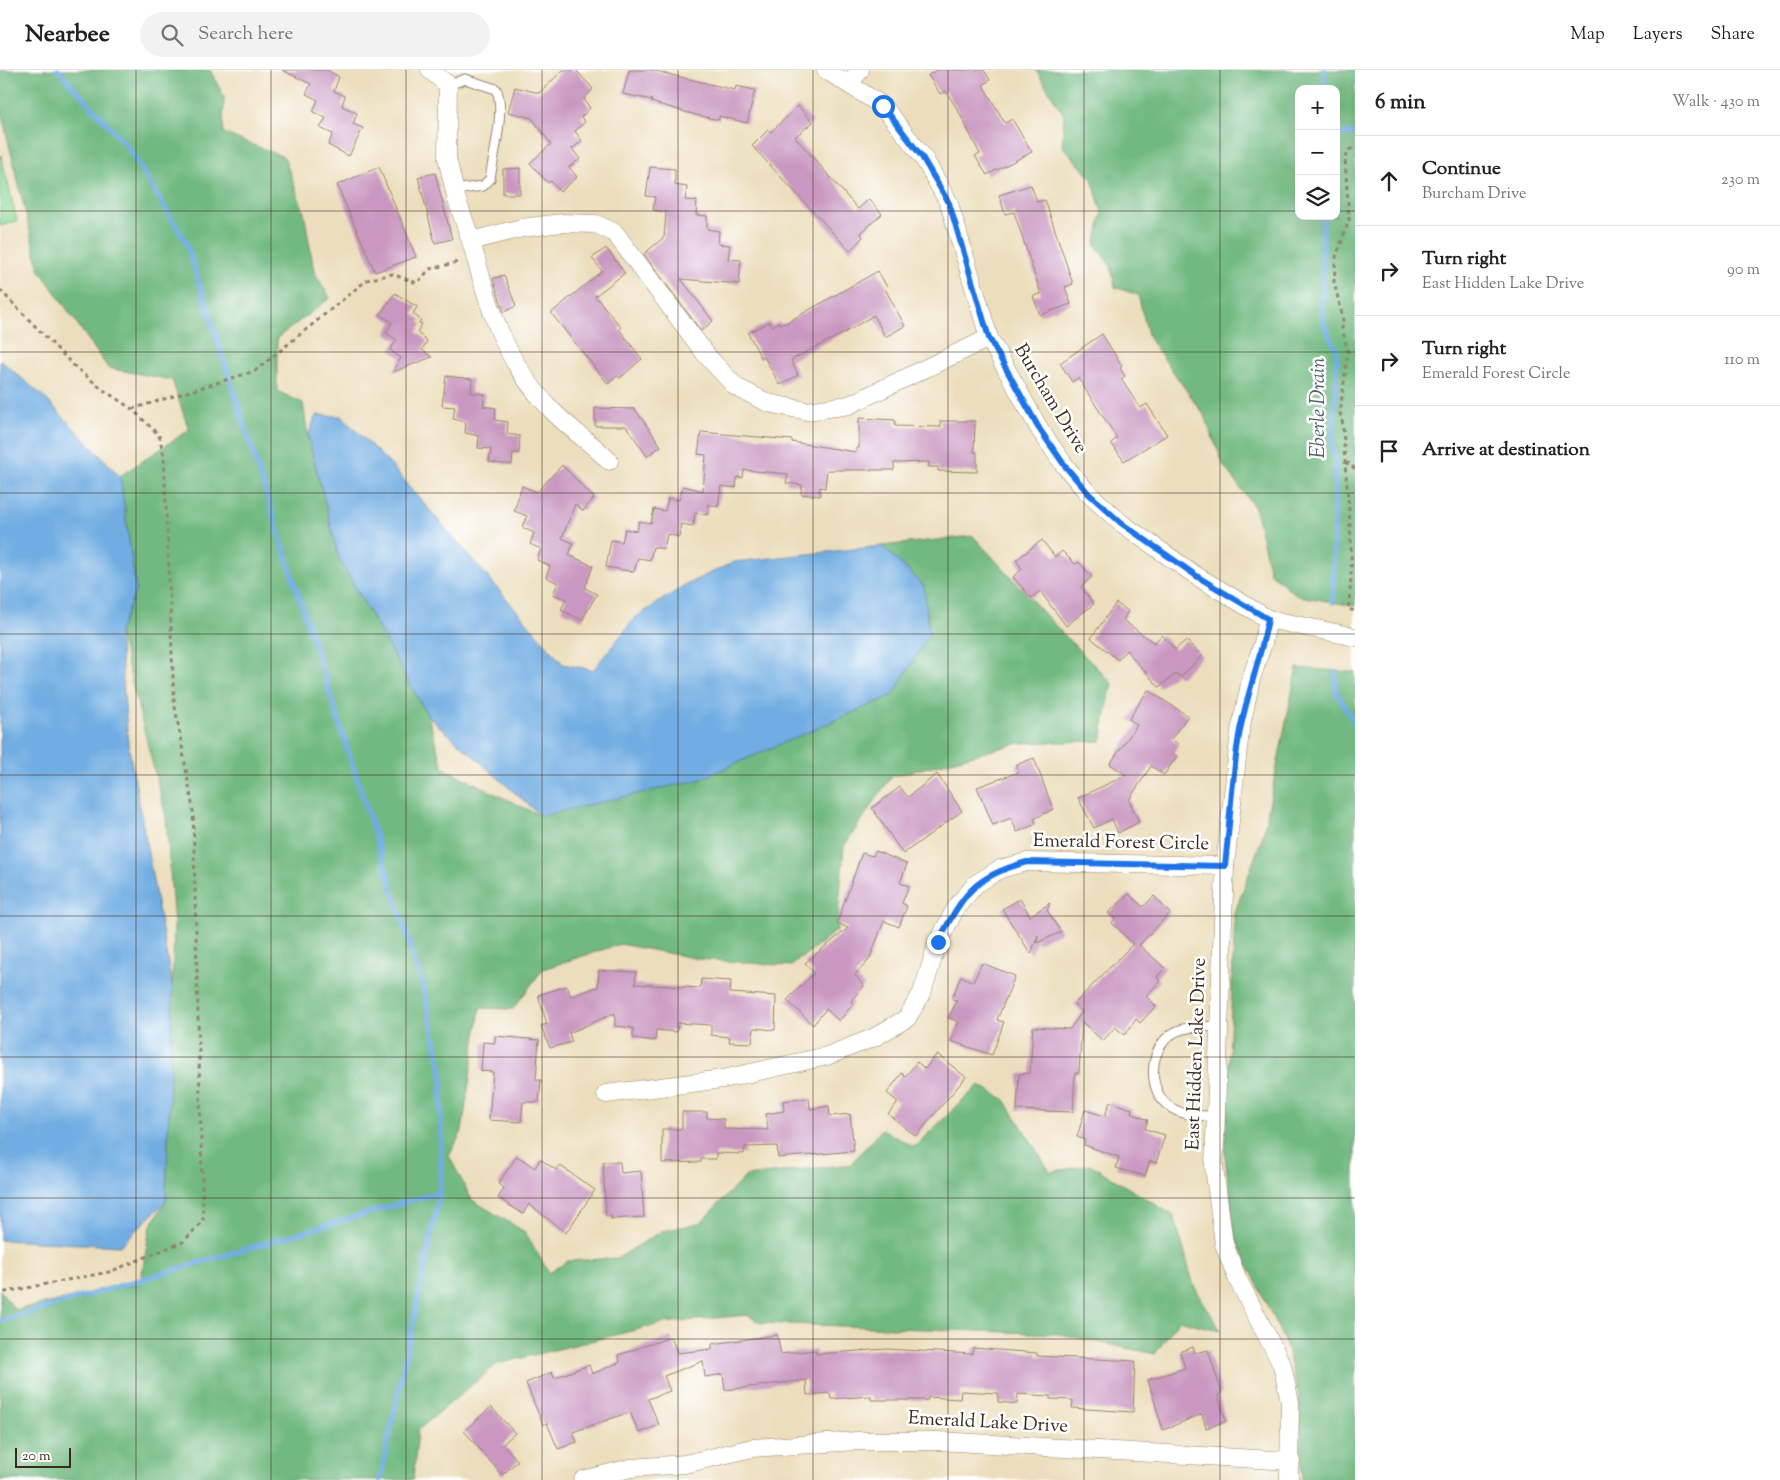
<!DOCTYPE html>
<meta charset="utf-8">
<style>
:root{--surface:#fff;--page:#f2f2f2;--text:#202124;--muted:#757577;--line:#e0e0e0}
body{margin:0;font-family:"Sorts Mill Goudy",serif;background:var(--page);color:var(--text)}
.controls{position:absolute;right:15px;top:15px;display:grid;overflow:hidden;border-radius:10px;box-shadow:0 5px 20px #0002}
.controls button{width:45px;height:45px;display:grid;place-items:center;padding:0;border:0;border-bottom:1px solid var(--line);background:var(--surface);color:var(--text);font:25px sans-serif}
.scale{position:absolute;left:15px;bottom:12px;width:56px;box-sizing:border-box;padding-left:5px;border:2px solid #3b2a1e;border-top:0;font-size:14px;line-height:18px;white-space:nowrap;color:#3b2a1e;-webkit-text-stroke:4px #fff;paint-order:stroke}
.stop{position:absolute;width:15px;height:15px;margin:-11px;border:4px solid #1a73e8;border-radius:50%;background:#fff}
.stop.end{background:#1a73e8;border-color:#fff;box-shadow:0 1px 5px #0008}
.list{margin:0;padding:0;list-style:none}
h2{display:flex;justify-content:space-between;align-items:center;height:65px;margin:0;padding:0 20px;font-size:21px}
h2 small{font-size:16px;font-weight:400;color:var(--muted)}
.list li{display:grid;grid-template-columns:32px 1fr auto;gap:15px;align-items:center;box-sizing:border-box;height:90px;padding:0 20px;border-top:1px solid var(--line)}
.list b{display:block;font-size:19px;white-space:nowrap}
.list p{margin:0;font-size:16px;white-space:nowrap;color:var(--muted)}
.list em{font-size:16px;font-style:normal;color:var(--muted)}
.icon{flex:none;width:28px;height:28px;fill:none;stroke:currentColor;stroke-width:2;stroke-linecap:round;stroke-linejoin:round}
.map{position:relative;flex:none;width:1355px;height:1410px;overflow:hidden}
header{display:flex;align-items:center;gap:30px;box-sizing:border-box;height:70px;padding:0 25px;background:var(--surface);border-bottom:1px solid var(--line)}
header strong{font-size:24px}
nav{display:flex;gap:28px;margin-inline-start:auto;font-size:18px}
.search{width:350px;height:45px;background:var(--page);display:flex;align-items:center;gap:12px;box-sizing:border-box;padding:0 18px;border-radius:28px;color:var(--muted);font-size:19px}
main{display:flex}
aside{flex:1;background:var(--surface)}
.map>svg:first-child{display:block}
.green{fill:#8cd997;stroke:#64825a}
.forest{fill:#71b980;stroke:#56724f;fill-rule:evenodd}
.water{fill:#71ade2;stroke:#566c80}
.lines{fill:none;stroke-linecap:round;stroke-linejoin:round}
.stream{stroke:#71ade2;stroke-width:5.5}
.building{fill:#c997c1}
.service-casing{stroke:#94846d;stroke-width:11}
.minor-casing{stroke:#94846d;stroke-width:19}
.path{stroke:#94846d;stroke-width:3;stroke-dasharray:4 4;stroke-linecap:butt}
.service{stroke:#fff;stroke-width:9}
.minor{stroke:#fff;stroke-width:18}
.route{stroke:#1a73e8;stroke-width:6}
.grid{fill:none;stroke:#3b2a1e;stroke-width:1;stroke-opacity:0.55}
.labels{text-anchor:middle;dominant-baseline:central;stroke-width:5;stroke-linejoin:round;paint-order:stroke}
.street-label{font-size:19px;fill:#3b2a1e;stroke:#fff}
.water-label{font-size:20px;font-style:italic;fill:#515e6c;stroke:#fff}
</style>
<header>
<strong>Nearbee</strong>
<div class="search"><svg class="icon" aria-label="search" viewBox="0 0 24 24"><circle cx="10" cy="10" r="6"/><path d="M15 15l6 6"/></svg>Search here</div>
<nav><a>Map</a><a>Layers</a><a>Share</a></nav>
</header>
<main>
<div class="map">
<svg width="1355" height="1410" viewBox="0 0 1355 1410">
<rect width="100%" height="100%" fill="#fff"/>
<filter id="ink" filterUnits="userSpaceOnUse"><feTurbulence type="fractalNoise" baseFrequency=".02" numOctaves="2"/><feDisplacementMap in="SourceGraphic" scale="10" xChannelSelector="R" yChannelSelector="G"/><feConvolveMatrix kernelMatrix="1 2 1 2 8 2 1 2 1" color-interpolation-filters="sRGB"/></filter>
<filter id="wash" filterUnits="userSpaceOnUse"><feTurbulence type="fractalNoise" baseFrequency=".0096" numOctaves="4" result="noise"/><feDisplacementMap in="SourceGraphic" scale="20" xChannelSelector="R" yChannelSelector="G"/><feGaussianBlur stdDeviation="1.12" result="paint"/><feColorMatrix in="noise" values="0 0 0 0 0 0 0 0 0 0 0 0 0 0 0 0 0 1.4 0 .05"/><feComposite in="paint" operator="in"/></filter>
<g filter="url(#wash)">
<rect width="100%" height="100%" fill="#ecdebc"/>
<path class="green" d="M 1,85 L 17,151 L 0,156 L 0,86 Z"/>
<g class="forest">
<path d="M 0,0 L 210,0 L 224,27 L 223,63 L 284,87 L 304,142 L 314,201 L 330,228 L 277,268 L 277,321 L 303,333 L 308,366 L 339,489 L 428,646 L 443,698 L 541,746 L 924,516 L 882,476 L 973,466 L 1063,564 L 1112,613 L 1101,671 L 1019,673 L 891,707 L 844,776 L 837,860 L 791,896 L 699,889 L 620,874 L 543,899 L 513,939 L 480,938 L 462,1061 L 449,1086 L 472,1130 L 525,1162 L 549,1203 L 568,1191 L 618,1188 L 662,1161 L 700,1153 L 746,1106 L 851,1094 L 882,1059 L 914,1077 L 979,1015 L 1005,1030 L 1050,1102 L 1091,1095 L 1174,1146 L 1194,1216 L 1221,1261 L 1179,1250 L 1155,1284 L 1060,1264 L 761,1253 L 747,1245 L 664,1253 L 497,1294 L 418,1360 L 413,1410 L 0,1410 L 0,1220 L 15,1240 L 140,1214 L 150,1157 L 166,1131 L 174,856 L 166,747 L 119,561 L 136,520 L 120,406 L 189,360 L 172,310 L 108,298 L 39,199 L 0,37 Z"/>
<path d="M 1036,0 L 1355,0 L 1355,536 L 1298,526 L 1270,503 L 1255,438 L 1224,396 L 1204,345 L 1149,268 L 1138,225 L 1115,217 L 1111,196 L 1095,175 L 1102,143 L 1092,109 L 1062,76 L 1064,45 ZM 1299,19 L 1336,19 L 1336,146 L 1299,146 Z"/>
<path d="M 1297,598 L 1355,602 L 1355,1410 L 1302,1410 L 1299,1327 L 1286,1275 L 1235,1167 L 1225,1086 L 1235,842 L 1263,765 Z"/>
</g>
<g class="water">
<path d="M 0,290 L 44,327 L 120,406 L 136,520 L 119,562 L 128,673 L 173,920 L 166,1131 L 120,1176 L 0,1170 Z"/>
<path d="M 316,345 L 341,346 L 389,393 L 563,594 L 593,600 L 635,548 L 683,516 L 734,492 L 882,476 L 924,516 L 929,564 L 893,625 L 698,710 L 541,746 L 428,646 L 339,489 L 308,366 Z"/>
</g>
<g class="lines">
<g class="stream">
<path d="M 58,0 L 127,76 L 186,172 L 423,916 L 442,1002 L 440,1122 L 380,1410"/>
<path d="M 1324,0 L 1324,19"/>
<path d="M 1336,65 L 1355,63"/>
<path d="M 1323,146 L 1322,237 L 1324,255 L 1336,279 L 1337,301 L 1332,378 L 1335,389 L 1333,532"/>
<path d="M 1335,602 L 1336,622 L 1355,654"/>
<path d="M 0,1251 L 440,1122"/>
</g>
</g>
<g id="blocks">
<g class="building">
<path d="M 282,0 L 327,0 L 339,7 L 334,21 L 345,26 L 342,36 L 357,43 L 353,54 L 363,58 L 349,86 L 328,75 L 333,64 L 320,58 L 326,48 L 313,42 L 318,30 L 306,24 L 311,14 Z"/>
<path d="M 563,0 L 576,0 L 593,19 L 584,29 L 590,38 L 581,47 L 585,52 L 575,61 L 582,71 L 572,79 L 580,89 L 569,97 L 577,107 L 560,122 L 551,111 L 548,113 L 530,93 L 551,74 L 532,48 L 508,42 L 515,17 L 539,23 Z"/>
<path d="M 629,0 L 651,0 L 735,20 L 736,16 L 755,20 L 747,53 L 719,46 L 719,50 L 696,45 L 651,32 L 652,30 L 623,24 Z"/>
<path d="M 937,0 L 984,0 L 990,10 L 983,15 L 1005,53 L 1012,49 L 1032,82 L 987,105 L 975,86 L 980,84 L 960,44 L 946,21 L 940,24 L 928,5 Z"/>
<path d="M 798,36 L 813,52 L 795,67 L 858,139 L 869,129 L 882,144 L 861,163 L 863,167 L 850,181 L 752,76 L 768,60 L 771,62 Z"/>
<path d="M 379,97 L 416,187 L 375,202 L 337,115 Z"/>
<path d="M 650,97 L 675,99 L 675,115 L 687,117 L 685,130 L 697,131 L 696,145 L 707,146 L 707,159 L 719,161 L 718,174 L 730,175 L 728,189 L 741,190 L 739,214 L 681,209 L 713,251 L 701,261 L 644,184 L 664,167 L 666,142 L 653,140 L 655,127 L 646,126 Z"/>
<path d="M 520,98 L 520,124 L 503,124 L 503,99 Z"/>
<path d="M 435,103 L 452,169 L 435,173 L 418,107 Z"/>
<path d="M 1031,115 L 1037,132 L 1045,130 L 1073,214 L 1065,217 L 1071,234 L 1040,245 L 1033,226 L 1041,224 L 1014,142 L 1005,144 L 999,125 Z"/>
<path d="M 606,178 L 625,203 L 595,226 L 621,257 L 619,259 L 642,289 L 620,308 L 617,306 L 608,314 L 551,243 L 602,201 L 592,188 Z"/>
<path d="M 878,201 L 887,217 L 885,219 L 905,256 L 885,267 L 874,245 L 844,263 L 791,290 L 798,305 L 780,315 L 764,287 L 761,288 L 748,263 L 769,252 L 772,256 L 779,252 L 780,254 L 786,253 Z"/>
<path d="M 504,205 L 516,236 L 504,242 L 493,209 Z"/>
<path d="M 395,223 L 417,237 L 413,244 L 421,250 L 419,253 L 422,254 L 417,262 L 427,271 L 422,280 L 432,287 L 393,302 L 401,288 L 390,280 L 397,270 L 386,263 L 392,252 L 380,245 Z"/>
<path d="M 1102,264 L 1122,296 L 1120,298 L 1125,306 L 1121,309 L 1140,338 L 1147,334 L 1167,365 L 1124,391 L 1111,373 L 1117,368 L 1078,308 L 1072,312 L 1060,293 Z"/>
<path d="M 446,306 L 472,309 L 471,323 L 485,324 L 483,336 L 496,338 L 495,350 L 508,352 L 507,364 L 520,366 L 519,383 L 513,383 L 512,395 L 489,392 L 491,379 L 478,378 L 479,366 L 465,363 L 466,352 L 453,349 L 455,337 L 442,336 Z"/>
<path d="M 595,338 L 635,339 L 661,376 L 647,386 L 626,356 L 595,356 Z"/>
<path d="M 859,348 L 895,350 L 895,356 L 941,357 L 940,351 L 975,351 L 974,382 L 977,382 L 977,402 L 938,401 L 938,397 L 929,397 L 929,392 L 894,393 L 894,400 L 827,400 L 825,418 L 820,417 L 820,426 L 801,424 L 802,415 L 786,413 L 788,404 L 744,400 L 743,408 L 737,407 L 736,418 L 721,416 L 718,437 L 709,434 L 707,445 L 695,443 L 693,456 L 681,454 L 679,467 L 667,464 L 664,479 L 653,477 L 650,490 L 638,488 L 634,502 L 606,497 L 611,470 L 622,472 L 625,459 L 637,461 L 639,451 L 651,453 L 654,439 L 665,441 L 668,428 L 679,430 L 683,416 L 703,421 L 706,385 L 698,384 L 701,362 L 792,370 L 792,372 L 856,382 L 856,378 L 859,378 Z"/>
<path d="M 562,395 L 594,428 L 583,441 L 575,434 L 562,468 L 573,473 L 569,485 L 593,496 L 585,518 L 597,524 L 582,550 L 561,540 L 566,529 L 553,524 L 558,513 L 546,507 L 550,496 L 537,490 L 541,479 L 530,474 L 534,463 L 522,457 L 527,446 L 514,441 L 522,416 L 537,422 Z"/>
<path d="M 1042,470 L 1055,487 L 1062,481 L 1075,494 L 1079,492 L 1092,507 L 1081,517 L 1094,534 L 1066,556 L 1040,521 L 1031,528 L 1013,507 L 1022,499 L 1016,490 Z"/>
<path d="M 1116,533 L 1128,541 L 1123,550 L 1154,573 L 1162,565 L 1175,580 L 1186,570 L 1202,586 L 1181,607 L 1176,604 L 1159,617 L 1126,580 L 1118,590 L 1091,568 Z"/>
<path d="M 1148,620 L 1188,646 L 1171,669 L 1178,674 L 1173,684 L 1177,686 L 1164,705 L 1151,696 L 1129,730 L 1139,752 L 1118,763 L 1112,749 L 1094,758 L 1078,728 L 1126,705 L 1110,694 L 1137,655 L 1129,649 Z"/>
<path d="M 1034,688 L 1053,739 L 1034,749 L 1036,754 L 1017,762 L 1011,748 L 993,755 L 977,717 L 1019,702 L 1016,695 Z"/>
<path d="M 937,704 L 962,741 L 903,784 L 872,738 L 900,717 L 908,727 Z"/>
<path d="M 876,781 L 907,794 L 900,813 L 909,816 L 902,833 L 907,836 L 899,857 L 884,851 L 869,890 L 855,905 L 864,916 L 851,931 L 853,934 L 839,951 L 826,939 L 813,955 L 787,930 L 814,903 L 805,893 L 848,858 L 837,853 L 862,783 L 873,786 Z"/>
<path d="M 1129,824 L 1143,837 L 1154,826 L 1170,843 L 1139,875 L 1165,898 L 1157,907 L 1160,911 L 1146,926 L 1156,936 L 1140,953 L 1136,949 L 1125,965 L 1115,957 L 1103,971 L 1082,952 L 1079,1003 L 1075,1003 L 1073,1042 L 1017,1040 L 1019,1004 L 1030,1003 L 1033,957 L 1070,959 L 1082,942 L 1074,934 L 1133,874 L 1112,853 L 1115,849 L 1108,843 Z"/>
<path d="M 1020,829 L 1030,846 L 1050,833 L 1047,840 L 1061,862 L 1037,873 L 1038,865 L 1031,884 L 1002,839 Z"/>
<path d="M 982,893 L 1015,906 L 997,950 L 1004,952 L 992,985 L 951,971 L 959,952 L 949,948 L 957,930 L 952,929 L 961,906 L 973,912 Z"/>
<path d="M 599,900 L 636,902 L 635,914 L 700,918 L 701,909 L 731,911 L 730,923 L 776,926 L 775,960 L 754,958 L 752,973 L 729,972 L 730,967 L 711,965 L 711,955 L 678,953 L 677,962 L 656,960 L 655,971 L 633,968 L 633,958 L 615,956 L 615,943 L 569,963 L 572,972 L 550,978 L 541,956 L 547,954 L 538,925 L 567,916 L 571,926 L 598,917 Z"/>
<path d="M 495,966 L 539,970 L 536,1010 L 541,1010 L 539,1032 L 523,1032 L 521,1052 L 489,1050 L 493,1002 L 481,1001 L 483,972 L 495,973 Z"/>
<path d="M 937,984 L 966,1007 L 916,1066 L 888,1044 L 898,1032 L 887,1023 L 902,1003 L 905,1007 L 917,992 L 925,999 Z"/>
<path d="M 809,1028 L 810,1039 L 829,1036 L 830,1046 L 850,1044 L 854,1081 L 778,1088 L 777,1076 L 745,1077 L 744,1084 L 716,1083 L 716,1089 L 701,1089 L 701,1092 L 662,1093 L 662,1059 L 682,1059 L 682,1042 L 707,1042 L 707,1048 L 724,1049 L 724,1059 L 768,1060 L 766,1044 L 784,1041 L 783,1031 Z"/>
<path d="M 1110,1032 L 1132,1039 L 1131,1043 L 1148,1050 L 1145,1059 L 1165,1065 L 1156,1093 L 1150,1091 L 1145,1106 L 1116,1098 L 1119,1087 L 1084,1075 L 1085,1070 L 1077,1067 L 1085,1040 L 1105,1046 Z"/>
<path d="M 517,1086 L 535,1098 L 540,1089 L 556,1100 L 559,1095 L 595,1120 L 566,1163 L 529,1134 L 523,1144 L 498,1128 L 504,1118 L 498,1114 Z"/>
<path d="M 603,1092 L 620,1092 L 621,1103 L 641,1101 L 644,1147 L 611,1149 L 611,1146 L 606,1146 Z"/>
<path d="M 777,1265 L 781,1284 L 816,1280 L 816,1284 L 886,1279 L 972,1284 L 973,1278 L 1037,1283 L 1037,1286 L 1135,1291 L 1133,1342 L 1072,1338 L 1073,1330 L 1050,1329 L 1050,1326 L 1018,1324 L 1017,1334 L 998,1332 L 998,1323 L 961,1321 L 960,1329 L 928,1327 L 928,1330 L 871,1330 L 871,1326 L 831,1329 L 830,1323 L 807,1325 L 806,1310 L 725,1320 L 723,1304 L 705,1307 L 703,1291 L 664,1306 L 670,1321 L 648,1329 L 659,1355 L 639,1363 L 630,1342 L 573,1362 L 577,1372 L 558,1379 L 547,1353 L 543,1355 L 526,1313 L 552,1302 L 554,1308 L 589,1295 L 592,1304 L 620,1292 L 618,1285 L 671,1267 L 677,1283 L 712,1279 L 712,1274 Z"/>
<path d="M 1193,1277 L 1195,1283 L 1208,1280 L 1222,1323 L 1218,1325 L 1226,1351 L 1206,1358 L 1202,1344 L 1163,1360 L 1148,1310 L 1185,1298 L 1180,1282 Z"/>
<path d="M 491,1337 L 515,1363 L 503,1374 L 518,1391 L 502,1405 L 464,1361 Z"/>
</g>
</g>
</g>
<g filter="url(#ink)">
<use href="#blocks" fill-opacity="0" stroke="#94846d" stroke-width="1"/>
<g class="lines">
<defs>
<g id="service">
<path d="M 448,15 L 465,9 L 496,19 C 506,38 493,87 490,109 L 483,116 L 454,120"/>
<path d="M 1216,1046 C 1199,1046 1181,1046 1167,1035 C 1145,1016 1150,970 1180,960 C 1191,956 1207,957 1219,956"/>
</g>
<g id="minor">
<path d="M 430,0 L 448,15 L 447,88 L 456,127 L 471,171 L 522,158 L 562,153 L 596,154 L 615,163 L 707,286 L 736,317 L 768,333 L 807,341 L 849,335 L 989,268"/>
<path d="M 826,0 L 883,36 L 923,87 L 949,133 L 989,268 L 1040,360 L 1065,396 L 1089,424 L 1121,453 L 1198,507 L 1268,549 L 1355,567"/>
<path d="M 849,14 L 860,0"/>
<path d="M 471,171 C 488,233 501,286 547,335 C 565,356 590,371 609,391"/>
<path d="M 1268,549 L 1263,573 L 1251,609 L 1240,661 L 1225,796 L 1214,1097 L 1224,1174 L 1237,1208 L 1282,1295 L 1290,1332 L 1289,1410"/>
<path d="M 606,1024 L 723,1009 L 827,986 L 875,967 L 907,948 L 922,923 L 938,872 L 957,836 L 976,814 L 1000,799 L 1027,792 L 1225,796"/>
<path d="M 583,1410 L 631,1398 L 685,1394 L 752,1378 L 857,1371 L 938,1371 L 1291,1391"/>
</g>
</defs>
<use href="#service" class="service-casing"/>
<use href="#minor" class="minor-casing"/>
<g class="path">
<path d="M 0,220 L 73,295 L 102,319 L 132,339 L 159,365 L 164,386 L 174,631 L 193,739 L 203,1151 L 183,1172 L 109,1202 L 0,1223"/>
<path d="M 132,339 L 255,301 L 367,210 L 392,204 L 417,213 L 430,199 L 458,192"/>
<path d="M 1345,394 L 1343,355 L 1340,343 L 1348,282 L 1342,258 L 1343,248 L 1334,212 L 1336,187 L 1349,150 L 1345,88 L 1349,80 L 1355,77"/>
<path d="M 1355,399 L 1349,393 L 1345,394 C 1349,442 1355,491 1348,539 L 1355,541"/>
</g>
<use href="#service" class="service"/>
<use href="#minor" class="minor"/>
</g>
</g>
<g class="lines" filter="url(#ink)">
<path class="route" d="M 883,36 L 922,87 L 949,133 L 989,268 L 1040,360 L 1065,396 L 1089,424 L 1121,453 L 1198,507 L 1268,549 C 1261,586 1248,622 1240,660 C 1232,704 1230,751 1225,796 L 1027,792 C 973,806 963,825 938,872"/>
</g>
<path class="grid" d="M 136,0 L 136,1410M 271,0 L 271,1410M 406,0 L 406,1410M 542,0 L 542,1410M 678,0 L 678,1410M 813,0 L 813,1410M 948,0 L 948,1410M 1084,0 L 1084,1410M 1220,0 L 1220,1410M 0,141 L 1299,141M 1336,141 L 1355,141M 0,282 L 1355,282M 0,423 L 1355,423M 0,564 L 1355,564M 0,705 L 1355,705M 0,846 L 1355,846M 0,987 L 1355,987M 0,1128 L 1355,1128M 0,1269 L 1355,1269"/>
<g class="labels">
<g class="street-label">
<text transform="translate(1050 329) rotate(59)">Burcham Drive</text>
<text transform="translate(1121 773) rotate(1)">Emerald Forest Circle</text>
<text transform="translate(1197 984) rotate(-88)">East Hidden Lake Drive</text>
<text transform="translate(988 1353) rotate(3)">Emerald Lake Drive</text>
</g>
<g class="water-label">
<text transform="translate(1319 338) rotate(-90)">Eberle Drain</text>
</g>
</g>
</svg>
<div class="controls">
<button>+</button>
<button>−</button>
<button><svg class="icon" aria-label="layers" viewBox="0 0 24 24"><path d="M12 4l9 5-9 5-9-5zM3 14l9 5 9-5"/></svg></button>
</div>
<div class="scale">20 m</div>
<div class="stop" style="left:883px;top:36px"></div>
<div class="stop end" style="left:938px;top:872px"></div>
</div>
<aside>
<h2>6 min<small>Walk · 430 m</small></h2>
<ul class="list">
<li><svg class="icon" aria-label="ahead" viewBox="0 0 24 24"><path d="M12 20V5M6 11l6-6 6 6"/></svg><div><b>Continue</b><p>Burcham Drive</p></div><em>230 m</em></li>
<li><svg class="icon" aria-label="right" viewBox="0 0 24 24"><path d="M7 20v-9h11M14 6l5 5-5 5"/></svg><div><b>Turn right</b><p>East Hidden Lake Drive</p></div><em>90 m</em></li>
<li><svg class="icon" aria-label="right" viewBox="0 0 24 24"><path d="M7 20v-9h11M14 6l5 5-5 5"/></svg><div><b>Turn right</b><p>Emerald Forest Circle</p></div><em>110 m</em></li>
<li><svg class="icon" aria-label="arrive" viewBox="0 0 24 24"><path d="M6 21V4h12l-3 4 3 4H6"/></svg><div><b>Arrive at destination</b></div></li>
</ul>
</aside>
</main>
